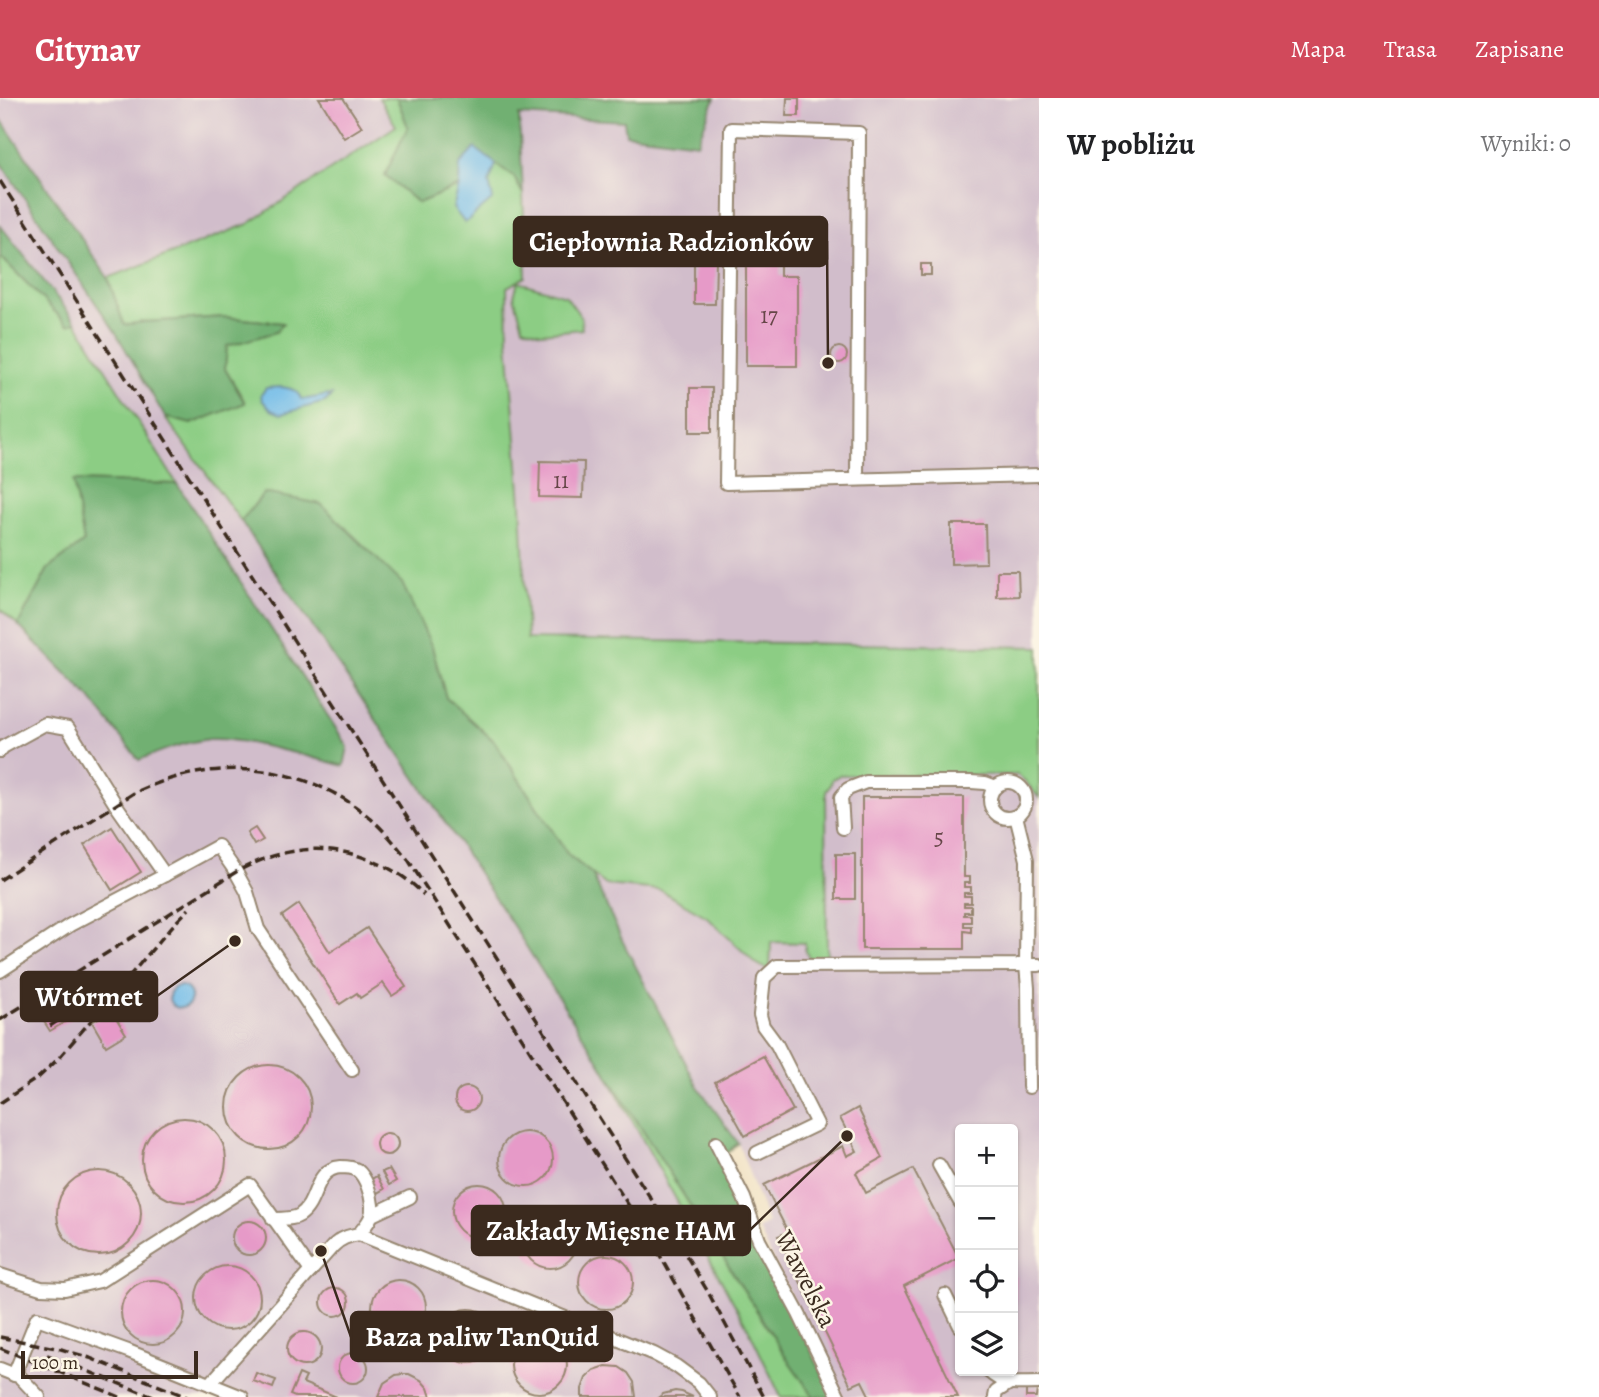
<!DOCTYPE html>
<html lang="pl">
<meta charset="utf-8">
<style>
:root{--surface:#fff;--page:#f2f2f2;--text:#202124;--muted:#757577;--line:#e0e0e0;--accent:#d1495b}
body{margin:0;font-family:Alegreya,serif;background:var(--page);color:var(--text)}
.controls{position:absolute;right:21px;bottom:21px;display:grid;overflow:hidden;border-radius:7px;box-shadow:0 2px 5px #0004}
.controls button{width:63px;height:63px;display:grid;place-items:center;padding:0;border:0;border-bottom:2px solid var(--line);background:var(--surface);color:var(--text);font:35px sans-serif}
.scale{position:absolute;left:21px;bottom:18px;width:177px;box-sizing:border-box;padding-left:7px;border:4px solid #3b2a1e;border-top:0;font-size:19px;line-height:24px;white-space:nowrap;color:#3b2a1e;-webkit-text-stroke:5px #fcf5e5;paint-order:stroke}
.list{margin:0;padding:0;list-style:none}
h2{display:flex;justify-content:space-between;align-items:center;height:91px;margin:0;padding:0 28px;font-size:30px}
h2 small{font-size:23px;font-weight:400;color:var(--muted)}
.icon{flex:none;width:38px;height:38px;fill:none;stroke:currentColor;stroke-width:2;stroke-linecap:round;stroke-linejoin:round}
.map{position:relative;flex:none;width:1039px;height:1299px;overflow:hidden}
header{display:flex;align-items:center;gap:42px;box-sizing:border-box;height:98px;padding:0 35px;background:var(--accent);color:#fff}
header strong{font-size:33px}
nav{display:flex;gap:38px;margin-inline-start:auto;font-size:24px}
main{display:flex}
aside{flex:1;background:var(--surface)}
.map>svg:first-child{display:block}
.industrial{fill:#d1bdcb;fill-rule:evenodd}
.green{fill:#8ccd84;stroke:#647c51;stroke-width:2}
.forest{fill:#71b072;stroke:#566d48;stroke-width:2}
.water{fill:#6fbbe9;stroke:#557284;stroke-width:2}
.building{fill:#e69ac8}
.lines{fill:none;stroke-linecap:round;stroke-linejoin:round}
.minor-casing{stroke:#968670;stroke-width:16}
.minor{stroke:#fff;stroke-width:12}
.rail{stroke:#3b2a1e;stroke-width:3.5;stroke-dasharray:10 5;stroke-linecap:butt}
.labels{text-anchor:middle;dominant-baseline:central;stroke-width:5;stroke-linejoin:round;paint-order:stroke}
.number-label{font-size:23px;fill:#664648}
.street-label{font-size:26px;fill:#3b2a1e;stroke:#fcf5e5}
.leader{fill:none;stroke:#3b2a1e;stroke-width:2.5}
.callout-dot{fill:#3b2a1e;stroke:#fcf5e5;stroke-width:2.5}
.callout{fill:#3b2a1e;stroke:#3b2a1e;stroke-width:2.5}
.callout-label{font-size:28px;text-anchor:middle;font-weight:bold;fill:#fff}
</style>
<header>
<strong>Citynav</strong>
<nav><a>Mapa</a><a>Trasa</a><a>Zapisane</a></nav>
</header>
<main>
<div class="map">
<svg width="1039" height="1299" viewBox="0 0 1039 1299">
<rect width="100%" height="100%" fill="#fcf5e5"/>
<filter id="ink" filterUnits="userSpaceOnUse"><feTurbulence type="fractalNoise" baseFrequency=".0143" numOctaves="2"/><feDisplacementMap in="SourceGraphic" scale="14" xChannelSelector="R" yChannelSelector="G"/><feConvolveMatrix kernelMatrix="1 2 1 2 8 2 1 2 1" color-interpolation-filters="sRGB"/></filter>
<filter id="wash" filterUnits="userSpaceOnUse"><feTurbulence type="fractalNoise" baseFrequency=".00686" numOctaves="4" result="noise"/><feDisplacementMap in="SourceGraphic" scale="28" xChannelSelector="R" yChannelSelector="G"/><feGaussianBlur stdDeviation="1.57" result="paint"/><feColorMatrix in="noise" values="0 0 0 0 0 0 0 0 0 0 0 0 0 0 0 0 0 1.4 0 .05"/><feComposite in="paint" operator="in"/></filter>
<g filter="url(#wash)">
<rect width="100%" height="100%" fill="#f1e1c2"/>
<g class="industrial">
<path d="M 0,0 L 379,0 L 397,28 L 248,126 L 108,180 L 0,20 Z"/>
<path d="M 715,0 L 1039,0 L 1039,549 L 527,541 L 521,405 L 508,242 L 507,188 L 526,179 L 519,17 L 624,23 L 696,45 Z"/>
<path d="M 0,64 L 116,235 L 165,320 L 241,423 L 439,715 L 514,829 L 599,963 L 750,1234 L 781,1299 L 0,1299 L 0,511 L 18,527 L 89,599 L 138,662 L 167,651 L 192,644 L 214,641 L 237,642 L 287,653 L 344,668 L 241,484 L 177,386 L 76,224 L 0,127 Z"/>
<path d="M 839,677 L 1017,677 L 1039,700 L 1039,1299 L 843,1299 L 758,1131 L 768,1125 L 738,1045 L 697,987 L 623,844 L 592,776 L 606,787 L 660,792 L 707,819 L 754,864 L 770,872 L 770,844 L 805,845 L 805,854 L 826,693 L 831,687 L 832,681 ZM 960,1031 L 1013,1031 L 1013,1273 L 960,1273 Z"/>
</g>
<g class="green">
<path d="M 379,0 L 397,0 L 408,29 L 385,77 L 418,105 L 459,88 L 475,50 L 514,79 L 523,96 L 526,179 L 507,189 L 508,242 L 521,405 L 527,541 L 1039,549 L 1039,700 L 1025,683 L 1017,677 L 840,677 L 832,681 L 831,687 L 826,693 L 827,856 C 815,870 805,861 805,845 L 771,844 L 770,873 L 754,864 L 707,819 L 660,792 L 606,787 L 568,757 L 494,643 L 446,600 L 432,549 L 264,395 L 241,423 L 165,319 L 191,326 L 245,304 L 225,271 L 227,248 L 276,234 L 283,225 L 224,219 L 144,224 L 124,227 L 108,180 L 248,126 L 396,28 Z"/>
<path d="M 0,158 L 68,226 L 76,224 L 177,386 L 74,383 L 84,444 L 48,471 L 18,527 L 0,511 Z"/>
<path d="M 518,184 L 566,198 L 581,219 L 582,231 L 541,235 L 523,229 L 514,198 Z"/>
<path d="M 599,963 L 788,1262 L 814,1299 L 781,1299 L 750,1234 Z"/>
</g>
<g class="forest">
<path d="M 397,0 L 715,0 L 697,45 L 626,36 L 624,23 L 519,17 L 523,96 L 514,79 L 475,51 L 460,66 L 459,88 L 418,105 L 385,77 L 408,29 Z"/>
<path d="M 0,20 L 108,180 L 124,227 L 144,224 L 224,219 L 283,225 L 276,234 L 227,248 L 225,271 L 245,305 L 191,326 L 165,319 L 116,235 L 0,64 Z"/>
<path d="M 0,127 L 76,224 L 68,227 L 0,158 Z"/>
<path d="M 73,383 L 177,386 L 348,649 L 344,668 C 316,660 288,653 260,647 C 244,644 228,640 211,641 C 186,643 162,653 139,662 L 89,599 L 18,527 L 48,471 L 84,444 Z"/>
<path d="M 264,395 L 321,406 L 402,485 L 432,549 L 446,600 L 494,643 L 568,757 L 592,776 L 623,844 L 697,987 L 738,1045 L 718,1064 L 834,1299 L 814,1299 L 788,1262 L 514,829 L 439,715 L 241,423 Z"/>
</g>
<g class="water">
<path d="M 475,50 L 496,66 L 489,85 L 493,101 L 465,125 L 453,110 L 459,88 L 460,66 Z"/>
<path d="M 281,289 C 290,290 298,292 301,301 C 309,302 322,297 332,297 L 325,304 L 281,316 L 271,312 L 262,302 L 261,297 L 266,290 Z"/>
<circle cx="180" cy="899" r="11"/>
</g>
<g id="blocks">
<g class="building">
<path d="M 319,0 L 343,0 L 362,29 L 344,40 Z"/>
<path d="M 787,0 L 799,0 L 799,18 L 786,18 Z"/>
<path d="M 746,143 L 780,143 L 780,178 L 797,178 L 797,268 L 746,268 Z"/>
<path d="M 694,162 L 716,162 L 715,206 L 694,206 Z"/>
<rect x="921" y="166" width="10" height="11"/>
<circle cx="839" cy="257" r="8"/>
<rect x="690" y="290" width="22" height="44"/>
<path d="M 540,363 L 584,364 L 583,400 L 539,399 Z"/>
<path d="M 951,426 L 985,426 L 986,465 L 951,466 Z"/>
<path d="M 997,473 L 1018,473 L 1019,498 L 997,499 Z"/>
<path d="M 862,699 L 964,699 L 964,779 L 970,779 L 970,785 L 964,785 L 964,789 L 971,789 L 971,795 L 964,795 L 964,798 L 971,798 L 971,805 L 964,805 L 964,808 L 971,808 L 971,814 L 964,814 L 964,817 L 971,817 L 971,824 L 964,824 L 964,828 L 971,828 L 971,834 L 964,833 L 964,851 L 862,851 Z"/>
<path d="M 112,729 L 141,774 L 112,792 L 84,747 Z"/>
<path d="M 255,730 L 263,742 L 254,747 L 247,735 Z"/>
<rect x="836" y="756" width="19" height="45"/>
<path d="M 299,806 L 330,854 L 367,830 L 406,889 L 392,898 L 383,885 L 360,900 L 357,895 L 340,906 L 282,818 Z"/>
<path d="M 77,901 L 83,913 L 50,933 L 43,922 Z"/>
<path d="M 111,912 L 126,936 L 106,948 L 92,924 Z"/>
<path d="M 763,958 L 793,1012 L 745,1038 L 715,984 Z"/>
<circle cx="269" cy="1009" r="42"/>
<circle cx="467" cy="1001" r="12"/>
<path d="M 858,1010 L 882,1060 L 856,1075 L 866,1095 L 913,1071 L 959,1160 L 904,1188 L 958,1299 L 870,1299 L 862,1283 L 851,1288 L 778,1138 L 788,1134 L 764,1087 L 843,1048 L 847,1058 L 857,1053 L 840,1020 Z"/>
<circle cx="184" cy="1062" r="42"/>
<circle cx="526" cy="1061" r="27"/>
<circle cx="387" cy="1046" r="11"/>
<path d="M 389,1071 L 396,1083 L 389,1087 L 382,1074 Z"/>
<circle cx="99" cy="1115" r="42"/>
<path d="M 377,1078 L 384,1091 L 377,1095 L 370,1082 Z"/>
<circle cx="479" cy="1113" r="27"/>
<circle cx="550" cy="1143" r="27"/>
<circle cx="249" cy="1140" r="17"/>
<circle cx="606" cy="1184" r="27"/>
<circle cx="228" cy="1200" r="32"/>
<path d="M 1016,1179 L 1015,1207 L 1013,1208 L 1013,1180 Z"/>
<circle cx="399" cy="1209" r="27"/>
<circle cx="153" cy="1214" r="32"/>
<circle cx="335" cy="1204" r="14"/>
<circle cx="469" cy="1238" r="27"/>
<circle cx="304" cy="1251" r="17"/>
<circle cx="539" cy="1267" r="28"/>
<circle cx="353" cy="1270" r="15"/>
<path d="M 606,1268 L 619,1269 L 628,1275 L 634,1284 L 636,1299 L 582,1299 L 582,1291 L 586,1280 L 594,1272 Z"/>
<path d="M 256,1275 L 276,1282 L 273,1290 L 253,1283 Z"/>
<path d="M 299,1276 L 306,1279 L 303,1285 L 337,1299 L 295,1299 L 290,1297 Z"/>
<path d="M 402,1276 L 409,1276 L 421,1282 L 428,1290 L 431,1299 L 378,1299 L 384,1285 L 396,1277 Z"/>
<path d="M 1026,1291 L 1037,1291 L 1036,1299 L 1026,1299 Z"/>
<path d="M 675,1293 L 682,1294 L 693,1299 L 659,1299 L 663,1296 Z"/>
</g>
</g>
</g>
<g filter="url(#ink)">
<use href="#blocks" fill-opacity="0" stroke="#968670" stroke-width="2"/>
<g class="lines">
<defs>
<g id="minor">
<path d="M 857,381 L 859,35 L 731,31 L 726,385 L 1039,377"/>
<path d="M 0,653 L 3,649 L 45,626 L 68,630 L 116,707 L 165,777"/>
<circle cx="1008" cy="702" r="18"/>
<path d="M 843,730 L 841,699 L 848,691 L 866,684 L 971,684 L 985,685 L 996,689"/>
<path d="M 0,873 L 70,827 L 165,777 L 218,748 L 236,774 L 247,794 L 258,831 L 352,972"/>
<path d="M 1029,989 L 1028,890 L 1026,867 L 1039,867"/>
<path d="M 716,1045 L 744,1100 L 759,1142 L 799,1216 L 839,1299"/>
<path d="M 757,1055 L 817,1026 L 777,947 L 763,928 L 760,917 L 764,880 L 777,868 L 1026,867 L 1027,762 L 1016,718"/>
<path d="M 939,1067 L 960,1104"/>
<path d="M 372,1117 L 410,1099"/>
<path d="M 273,1121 C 282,1120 293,1122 300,1117 C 319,1104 313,1071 341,1069 C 346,1069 352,1069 357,1072 C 366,1079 371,1096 372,1107 C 373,1121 367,1125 359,1136"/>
<path d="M 0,1177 L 41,1190 L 65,1191 L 100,1183 L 250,1087 L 311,1173"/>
<path d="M 945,1197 L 960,1228"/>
<path d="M 0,1271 L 20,1279 L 39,1299"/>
<path d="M 988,1273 C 1006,1289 1017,1285 1039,1285"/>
<path d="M 14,1277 L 37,1220 L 128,1253 L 242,1299"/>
<path d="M 210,1286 L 333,1148 C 341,1140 348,1138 359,1136 L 654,1256 L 676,1268 L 699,1285 L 710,1299"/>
<path d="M 995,1299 L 996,1294 L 1010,1285"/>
</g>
</defs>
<use href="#minor" class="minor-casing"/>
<use href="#minor" class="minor"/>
<g class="rail">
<path d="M 0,83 L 671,1132 L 708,1194 L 764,1299"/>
<path d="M 0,782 L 134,695 C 211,658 304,663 370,720 C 385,733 397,748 409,763 L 657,1152 L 740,1299"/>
<path d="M 0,922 L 236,774 C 285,747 333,743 384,768 C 399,775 413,785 424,797"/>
<path d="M 50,928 L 118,884"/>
<path d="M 0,1005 L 39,979 L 57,962 L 175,825 L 189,811"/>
<path d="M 0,1239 L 61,1251 L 90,1260 L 187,1299"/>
<path d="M 0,1250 L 120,1299"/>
<path d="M 47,1257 L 153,1299"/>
</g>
</g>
</g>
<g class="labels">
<g class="number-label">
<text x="769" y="217">17</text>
<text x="561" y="382">11</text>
<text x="939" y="739">5</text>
</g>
<g class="street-label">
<text transform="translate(806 1181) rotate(63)">Wawelska</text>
</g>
</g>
<path class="leader" d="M828 265L827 143M235 843L157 898M847 1038L750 1132M321 1153L351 1239"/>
<g class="callout-dot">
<circle cx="828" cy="265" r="7"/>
<circle cx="235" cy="843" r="7"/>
<circle cx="847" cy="1038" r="7"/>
<circle cx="321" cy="1153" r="7"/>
</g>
<g class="callout">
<rect x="514" y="119" width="313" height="49" rx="7"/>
<rect x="21" y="874" width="136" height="49" rx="7"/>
<rect x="472" y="1108" width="278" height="49" rx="7"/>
<rect x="351" y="1214" width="261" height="49" rx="7"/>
</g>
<g class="callout-label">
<text x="671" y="153">Ciepłownia Radzionków</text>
<text x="89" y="908">Wtórmet</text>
<text x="611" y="1142">Zakłady Mięsne HAM</text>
<text x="482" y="1248">Baza paliw TanQuid</text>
</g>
</svg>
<div class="controls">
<button>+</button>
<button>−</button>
<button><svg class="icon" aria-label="locate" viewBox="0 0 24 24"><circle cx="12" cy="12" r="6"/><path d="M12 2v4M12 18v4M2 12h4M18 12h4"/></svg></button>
<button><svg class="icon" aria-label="layers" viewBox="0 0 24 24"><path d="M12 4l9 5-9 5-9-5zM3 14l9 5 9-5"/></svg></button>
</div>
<div class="scale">100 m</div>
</div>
<aside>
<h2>W pobliżu<small>Wyniki: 0</small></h2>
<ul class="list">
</ul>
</aside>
</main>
